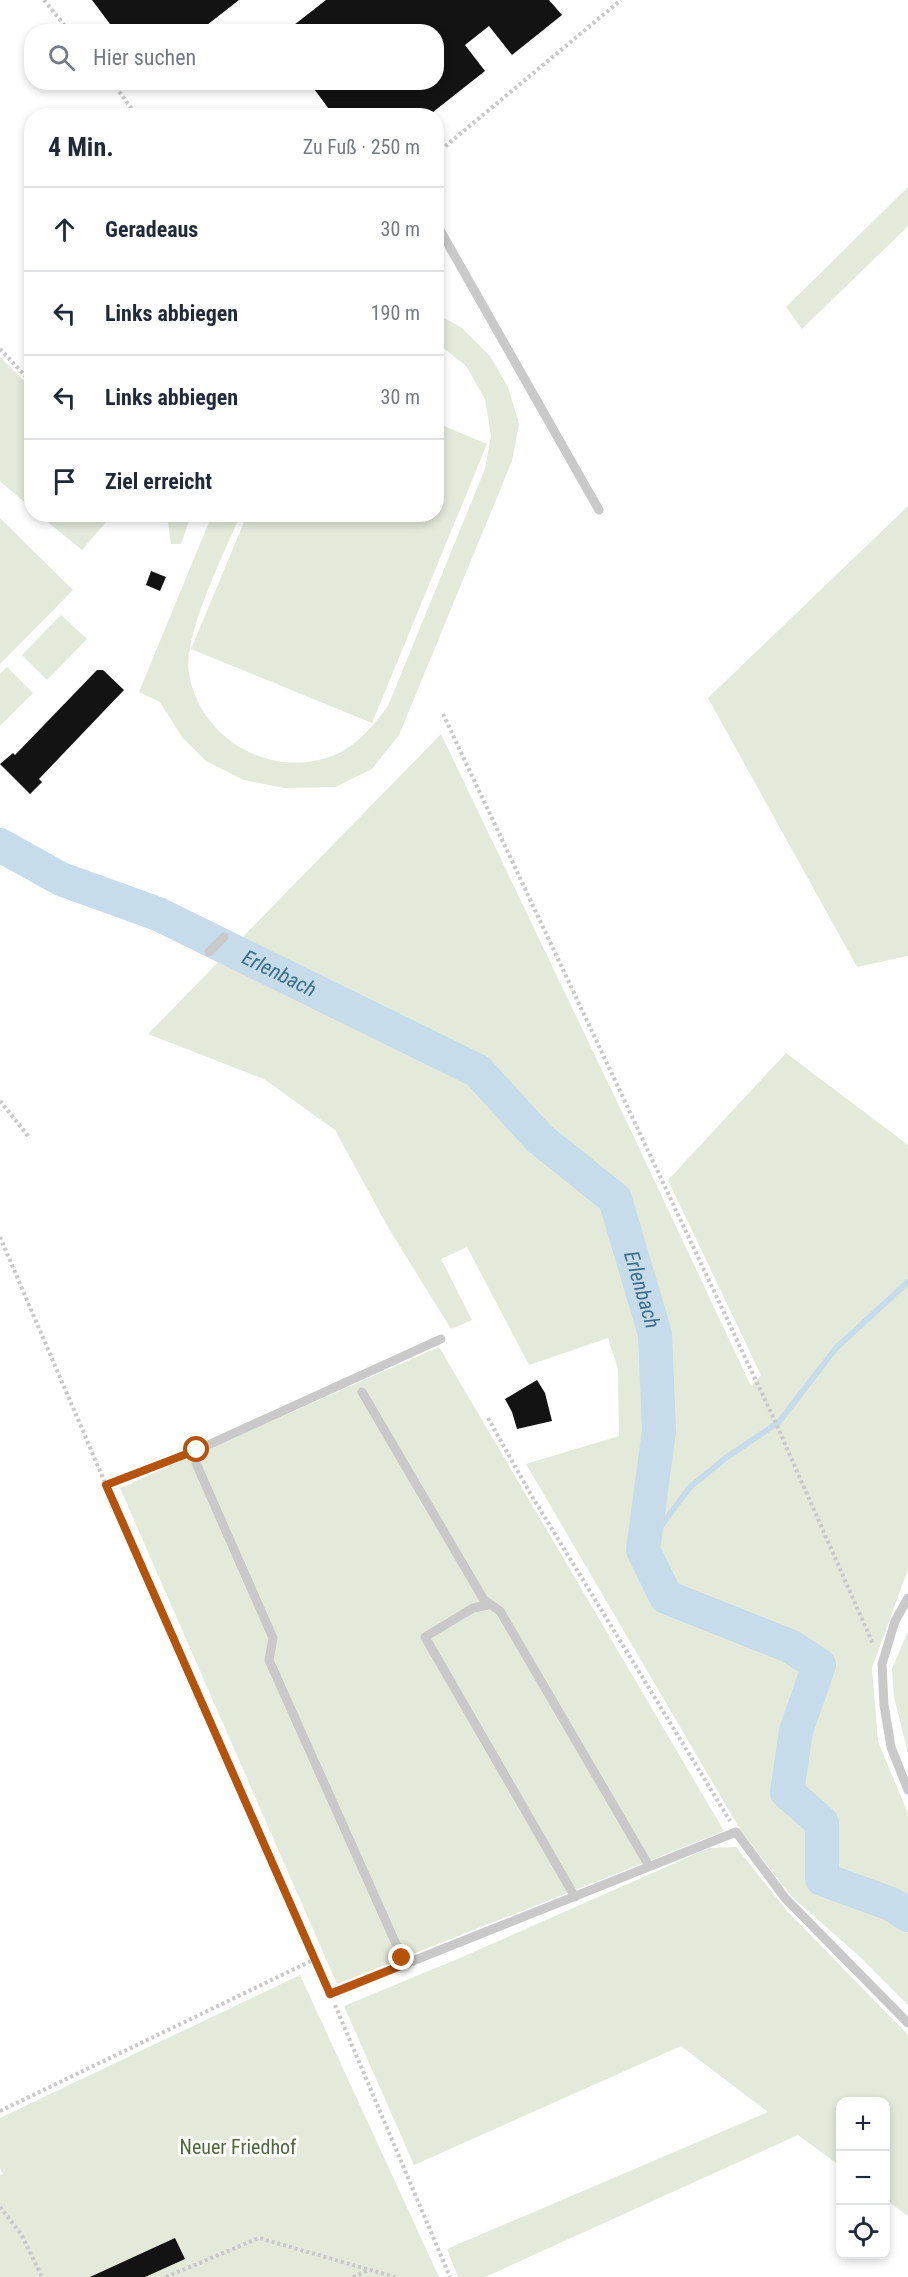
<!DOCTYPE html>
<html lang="de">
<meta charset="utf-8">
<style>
:root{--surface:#fff;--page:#f2f2f3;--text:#1f2937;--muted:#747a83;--line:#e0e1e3}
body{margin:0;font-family:"Roboto Condensed",sans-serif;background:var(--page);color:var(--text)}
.controls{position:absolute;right:18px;bottom:18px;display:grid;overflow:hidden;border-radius:12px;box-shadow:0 3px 9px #0003}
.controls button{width:54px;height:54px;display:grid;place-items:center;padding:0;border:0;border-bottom:2px solid var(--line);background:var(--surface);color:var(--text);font:30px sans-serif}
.stop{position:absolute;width:18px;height:18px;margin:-14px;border:4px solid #b45309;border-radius:50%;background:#fff}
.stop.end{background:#b45309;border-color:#fff;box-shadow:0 2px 6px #0008}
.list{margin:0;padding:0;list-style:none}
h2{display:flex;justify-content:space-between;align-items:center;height:78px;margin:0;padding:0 24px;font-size:26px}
h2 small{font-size:20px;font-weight:400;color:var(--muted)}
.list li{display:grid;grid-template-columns:39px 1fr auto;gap:18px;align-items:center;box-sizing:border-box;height:84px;padding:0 24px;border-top:2px solid var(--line)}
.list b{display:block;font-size:22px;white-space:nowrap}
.list em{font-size:20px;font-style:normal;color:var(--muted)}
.icon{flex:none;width:33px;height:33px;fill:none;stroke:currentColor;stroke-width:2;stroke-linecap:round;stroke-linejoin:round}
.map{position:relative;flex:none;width:908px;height:2277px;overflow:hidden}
.search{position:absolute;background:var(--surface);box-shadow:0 3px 9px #0003;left:24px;top:24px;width:420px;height:66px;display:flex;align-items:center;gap:15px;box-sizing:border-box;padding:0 21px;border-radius:24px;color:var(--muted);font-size:22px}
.panel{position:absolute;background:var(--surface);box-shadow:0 3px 9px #0003;left:24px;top:108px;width:420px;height:414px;border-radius:24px}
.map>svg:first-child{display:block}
.green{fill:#e3eada}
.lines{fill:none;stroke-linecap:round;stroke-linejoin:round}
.stream{stroke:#c6dcea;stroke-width:6}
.river{stroke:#c6dcea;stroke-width:34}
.building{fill:#131313}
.path{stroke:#c9c9c9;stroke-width:4;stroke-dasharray:3 3;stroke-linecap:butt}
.service{stroke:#c9c9c9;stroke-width:9}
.route{stroke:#b45309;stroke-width:8}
.labels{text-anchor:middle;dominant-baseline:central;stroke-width:6;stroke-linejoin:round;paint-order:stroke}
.park-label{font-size:20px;fill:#50673b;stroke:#fff}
.water-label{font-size:21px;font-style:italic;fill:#3c6f8d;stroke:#fff}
</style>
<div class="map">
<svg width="908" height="2277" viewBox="0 0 908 2277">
<rect width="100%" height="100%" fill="#fff"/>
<g class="green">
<path d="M 908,187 L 908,226 L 802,329 L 786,307 Z"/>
<path d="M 437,314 L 462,328 L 490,356 L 508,387 L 519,424 L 512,461 L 399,735 L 372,769 L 335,787 L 284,788 L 244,780 L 206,761 L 182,737 L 160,702 L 139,692 L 212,515 L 240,515 C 225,552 182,636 189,674 C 201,743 279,784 343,751 C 362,740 374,724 388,706 L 485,469 L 491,436 L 485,399 L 466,366 L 437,343 Z"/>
<path d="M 0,357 L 31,388 L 31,508 L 0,481 Z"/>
<path d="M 437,423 L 487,444 L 372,723 L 191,649 L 247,515 L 436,514 Z"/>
<path d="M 908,506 L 908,956 L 857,967 L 708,698 Z"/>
<path d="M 39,515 L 112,515 L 82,550 Z"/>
<path d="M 167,515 L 191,515 L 181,544 L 171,544 Z"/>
<path d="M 0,518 L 73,590 L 0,664 Z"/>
<path d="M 61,615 L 87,639 L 47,680 L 22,655 Z"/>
<path d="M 7,667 L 33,693 L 0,726 L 0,674 Z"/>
<path d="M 441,734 L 633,1135 L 751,1386 L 761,1375 L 668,1180 L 786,1053 L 908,1145 L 908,1569 L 872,1668 L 878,1741 L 908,1814 L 908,2005 L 858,1955 L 792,1897 L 741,1831 L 526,1464 L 619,1436 L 618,1369 L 608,1338 L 529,1365 L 467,1247 L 441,1259 L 472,1320 L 451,1329 L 389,1229 L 335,1130 L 264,1079 L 148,1034 Z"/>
<path d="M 439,1347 L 724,1831 L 337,1984 L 120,1488 Z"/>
<path d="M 908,1631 L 908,1753 L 894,1697 L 892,1669 Z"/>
<path d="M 736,1847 L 788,1912 L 908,2035 L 908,2216 L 886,2200 L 886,2102 L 840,2102 L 840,2166 L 798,2135 L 485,2277 L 458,2277 L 447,2249 L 768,2112 L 681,2046 L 414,2165 L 344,2006 L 460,1958 L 709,1848 Z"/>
<path d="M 300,1975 L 439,2277 L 0,2277 L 0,2175 L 3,2174 L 0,2169 L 0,2118 Z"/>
</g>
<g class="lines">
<path class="stream" d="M 643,1550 L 690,1487 L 727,1457 L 779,1422 L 836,1348 L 908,1282"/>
<path class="river" id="s1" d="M 0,845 L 61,879 L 158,914 L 478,1071 L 539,1138 L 615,1199 L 655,1334 L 659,1431 L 643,1550 L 666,1597 L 790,1646 L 819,1665 L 796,1731 L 787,1792 L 822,1823 L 822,1879 L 891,1904 L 908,1915"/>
</g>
<g class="building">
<path d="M 92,0 L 239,0 L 198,32 L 116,32 Z"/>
<path d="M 326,0 L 549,0 L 562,15 L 512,55 L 489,26 L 465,45 L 485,71 L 428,116 L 334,116 L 309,82 L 436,82 L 436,32 L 285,32 Z"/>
<path d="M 151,571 L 166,577 L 160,591 L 146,585 Z"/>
<path d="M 97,670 L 103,670 L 124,690 L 39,779 L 42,782 L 30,794 L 0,764 L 13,753 L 15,755 Z"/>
<path d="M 537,1380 L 545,1393 L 552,1421 L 517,1429 L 512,1412 L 505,1399 Z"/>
<path d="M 175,2238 L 185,2259 L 145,2277 L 90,2277 Z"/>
</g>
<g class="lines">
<g class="path">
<path d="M 44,0 L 70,32"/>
<path d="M 112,82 L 137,116"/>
<path d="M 436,154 L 621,0"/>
<path d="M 0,349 L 32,383"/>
<path d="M 443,714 L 774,1419 L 873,1644"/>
<path d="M 0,1101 L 29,1137"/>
<path d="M 0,1237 L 106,1485 L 325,1982"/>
<path d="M 488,1418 L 530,1493 L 730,1821"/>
<path d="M 106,1485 L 184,1455"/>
<path d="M 335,2005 L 450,2277"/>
<path d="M 0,2111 L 315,1959"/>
<path d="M 0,2207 L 21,2234 L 42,2277"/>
<path d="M 166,2277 L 259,2238 L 395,2277"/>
<path d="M 353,2277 L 369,2270"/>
</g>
<g class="service">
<path d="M 436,223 L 599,510"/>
<path d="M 209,952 L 224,937"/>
<path d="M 362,1392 L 484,1600 L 500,1611 L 649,1866"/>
<path d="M 197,1450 L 441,1339"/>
<path d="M 196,1463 L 273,1638 L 269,1660 L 405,1964"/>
<path d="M 908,1598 L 895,1621 L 882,1664 L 884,1705 L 891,1747 L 908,1790"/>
<path d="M 488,1605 L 473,1608 L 425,1637 L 575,1897"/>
<path d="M 330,1994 L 736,1832 L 785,1898 L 908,2023"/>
</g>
</g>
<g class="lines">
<path class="route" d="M 197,1450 L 106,1485 L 330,1994 L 405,1964 L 402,1958"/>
</g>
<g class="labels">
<g class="park-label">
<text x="238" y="2147">Neuer Friedhof</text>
</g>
<g class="water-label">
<text stroke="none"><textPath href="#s1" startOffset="308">Erlenbach</textPath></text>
<text stroke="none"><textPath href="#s1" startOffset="812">Erlenbach</textPath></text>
</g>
</g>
</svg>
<div class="controls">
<button>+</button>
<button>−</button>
<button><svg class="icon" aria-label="locate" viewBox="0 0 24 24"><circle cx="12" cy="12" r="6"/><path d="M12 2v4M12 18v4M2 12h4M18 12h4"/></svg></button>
</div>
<div class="stop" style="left:197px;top:1450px"></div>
<div class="stop end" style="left:402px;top:1958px"></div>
<div class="search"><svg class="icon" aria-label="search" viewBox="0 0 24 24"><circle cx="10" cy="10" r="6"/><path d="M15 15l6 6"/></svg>Hier suchen</div>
<section class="panel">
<h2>4 Min.<small>Zu Fuß · 250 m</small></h2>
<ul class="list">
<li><svg class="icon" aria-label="ahead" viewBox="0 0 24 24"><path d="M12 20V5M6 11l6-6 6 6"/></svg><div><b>Geradeaus</b></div><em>30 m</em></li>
<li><svg class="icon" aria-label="left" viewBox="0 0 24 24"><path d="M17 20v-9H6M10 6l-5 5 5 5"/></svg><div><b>Links abbiegen</b></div><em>190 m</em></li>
<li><svg class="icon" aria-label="left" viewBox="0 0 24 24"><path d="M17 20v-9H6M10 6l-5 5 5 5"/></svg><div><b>Links abbiegen</b></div><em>30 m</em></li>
<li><svg class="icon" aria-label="arrive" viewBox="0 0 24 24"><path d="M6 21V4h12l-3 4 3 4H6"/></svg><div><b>Ziel erreicht</b></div></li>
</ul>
</section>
</div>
